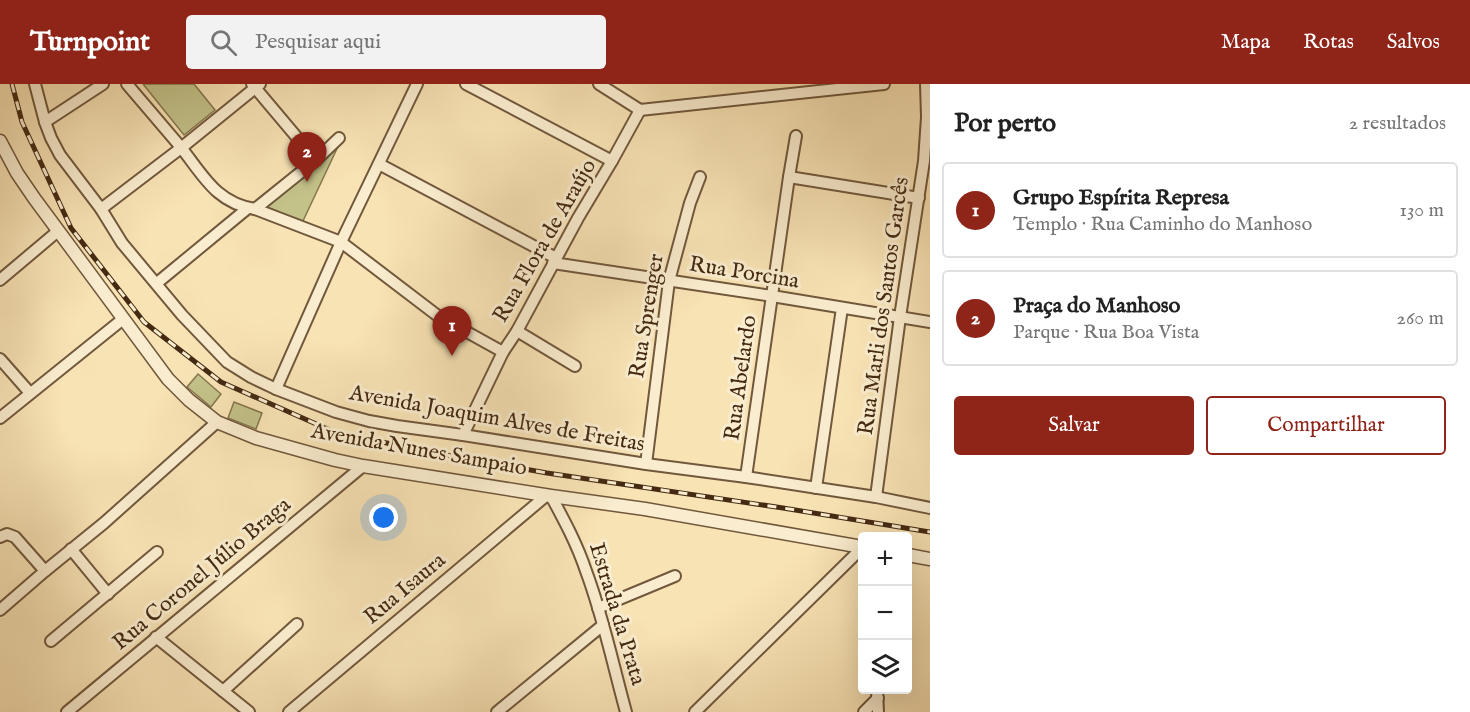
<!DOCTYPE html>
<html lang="pt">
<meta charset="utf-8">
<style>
:root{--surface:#fff;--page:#f2f2f2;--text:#222;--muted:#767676;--line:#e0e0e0;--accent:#8f2418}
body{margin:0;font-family:"IM FELL English",serif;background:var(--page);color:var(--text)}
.controls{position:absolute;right:18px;bottom:18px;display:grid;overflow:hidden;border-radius:6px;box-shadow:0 6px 24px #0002}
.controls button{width:54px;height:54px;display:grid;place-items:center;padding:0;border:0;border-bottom:2px solid var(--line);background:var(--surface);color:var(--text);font:30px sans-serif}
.you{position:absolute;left:384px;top:434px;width:21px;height:21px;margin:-15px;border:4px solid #fff;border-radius:50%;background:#1a73e8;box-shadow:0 0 0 9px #1a73e833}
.badge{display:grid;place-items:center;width:39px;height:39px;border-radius:50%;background:var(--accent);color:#fff;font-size:20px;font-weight:700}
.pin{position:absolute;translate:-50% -50px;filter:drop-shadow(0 2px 3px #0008)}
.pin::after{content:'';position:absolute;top:32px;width:21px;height:18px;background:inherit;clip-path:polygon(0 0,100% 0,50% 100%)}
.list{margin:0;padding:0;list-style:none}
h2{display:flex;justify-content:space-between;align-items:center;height:78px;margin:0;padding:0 24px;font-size:26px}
h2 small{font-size:20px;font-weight:400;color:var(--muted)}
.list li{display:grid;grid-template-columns:39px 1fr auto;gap:18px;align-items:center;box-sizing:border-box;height:96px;margin:0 12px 12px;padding:0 12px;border:2px solid var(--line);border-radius:6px}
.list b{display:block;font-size:22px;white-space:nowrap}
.list p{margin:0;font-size:20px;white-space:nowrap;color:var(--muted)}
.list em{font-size:20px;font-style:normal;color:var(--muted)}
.actions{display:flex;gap:12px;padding:18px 24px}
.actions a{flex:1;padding:14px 0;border:2px solid var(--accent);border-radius:6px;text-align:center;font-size:21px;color:var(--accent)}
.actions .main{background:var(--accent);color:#fff}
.icon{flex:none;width:33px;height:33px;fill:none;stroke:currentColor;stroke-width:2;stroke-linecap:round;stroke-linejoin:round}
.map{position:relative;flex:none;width:930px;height:628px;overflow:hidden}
header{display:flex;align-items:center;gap:36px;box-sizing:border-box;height:84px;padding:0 30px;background:var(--accent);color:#fff}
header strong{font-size:28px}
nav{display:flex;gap:33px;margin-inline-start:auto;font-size:21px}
.search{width:420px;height:54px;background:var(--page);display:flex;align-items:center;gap:15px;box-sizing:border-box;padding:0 21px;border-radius:6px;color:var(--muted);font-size:22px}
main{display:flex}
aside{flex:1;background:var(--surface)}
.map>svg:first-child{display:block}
.green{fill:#c3c289;stroke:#84764e;stroke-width:1.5}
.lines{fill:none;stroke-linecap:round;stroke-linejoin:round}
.minor-casing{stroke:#71583c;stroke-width:14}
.tertiary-casing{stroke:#71583c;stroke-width:15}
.minor{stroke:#faedcf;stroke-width:10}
.tertiary{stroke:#faedcf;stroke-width:12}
.rail-casing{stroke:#442a13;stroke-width:5}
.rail{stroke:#faedcf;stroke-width:3;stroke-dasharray:9;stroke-linecap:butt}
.labels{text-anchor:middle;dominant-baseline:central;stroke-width:6;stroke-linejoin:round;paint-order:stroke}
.street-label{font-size:22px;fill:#442a13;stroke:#faedcf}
</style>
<header>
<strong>Turnpoint</strong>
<div class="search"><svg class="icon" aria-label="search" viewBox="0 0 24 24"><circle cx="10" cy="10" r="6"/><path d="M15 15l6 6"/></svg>Pesquisar aqui</div>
<nav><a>Mapa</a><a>Rotas</a><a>Salvos</a></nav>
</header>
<main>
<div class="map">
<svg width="930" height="628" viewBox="0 0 930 628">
<rect width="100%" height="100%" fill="#f8e3b5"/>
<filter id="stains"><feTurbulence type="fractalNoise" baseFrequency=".00333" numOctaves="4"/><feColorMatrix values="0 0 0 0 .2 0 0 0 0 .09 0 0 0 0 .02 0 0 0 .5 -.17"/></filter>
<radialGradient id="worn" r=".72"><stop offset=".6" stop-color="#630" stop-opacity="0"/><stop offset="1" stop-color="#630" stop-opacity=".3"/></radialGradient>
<g class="green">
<path d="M 143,0 L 194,0 L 215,26 L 184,51 Z"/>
<path d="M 342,54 L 302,139 L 265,122 Z"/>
<path d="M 198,290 L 221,310 L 211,323 L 187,303 Z"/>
<path d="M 234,318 L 262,329 L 256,345 L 228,334 Z"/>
</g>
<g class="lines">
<defs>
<g id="minor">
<path d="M 35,0 L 45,38 L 51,54 L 60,71 L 101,125 L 122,159 L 182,231 L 227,278 L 251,293 L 276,305 L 336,328 L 369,337 L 397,342 L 463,351 L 646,380 L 746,393 L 876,413 L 930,424"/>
<path d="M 127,0 C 144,20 161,40 179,61 C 202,89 215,119 255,125 L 341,158 L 438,232 L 503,268"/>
<path d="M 252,0 L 316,76"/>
<path d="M 466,0 L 612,77"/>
<path d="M 599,0 L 640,26"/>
<path d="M 640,26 L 884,0"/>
<path d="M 45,38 L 103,0"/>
<path d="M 379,80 L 556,174"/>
<path d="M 789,93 L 919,114"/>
<path d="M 101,125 L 181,64 L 260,0"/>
<path d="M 255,125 L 316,76 L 339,54"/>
<path d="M 553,179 L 772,212 L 930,238"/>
<path d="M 0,196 L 58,147"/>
<path d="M 157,199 L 248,124"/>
<path d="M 517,247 L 575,282"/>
<path d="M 0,275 L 30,309"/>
<path d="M 276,305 L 341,158 L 417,0"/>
<path d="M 0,334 L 123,235"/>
<path d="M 463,351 L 503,268 L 517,247 L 578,134 L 612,77 L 640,26"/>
<path d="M 646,380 L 669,197 L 690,119 L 700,93"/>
<path d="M 746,393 L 789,93 L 796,52"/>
<path d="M 816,404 L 842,224"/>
<path d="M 551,412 C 564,436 577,460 586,487 C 603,532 613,581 626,628"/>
<path d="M 876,413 L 900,233 L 924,77 L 927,33 L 926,0"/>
<path d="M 0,453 L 7,450 L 15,453 L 45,487"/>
<path d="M 71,465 L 108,510"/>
<path d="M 598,524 L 675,492"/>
<path d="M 0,526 L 45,487 L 104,439 L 217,338"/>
<path d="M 156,553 L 249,628"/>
<path d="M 51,557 L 157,468"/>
<path d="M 877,606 L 878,628"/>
<path d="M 223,607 L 297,540"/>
<path d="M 67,628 L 363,382"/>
<path d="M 289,628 L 547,411"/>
<path d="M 497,628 L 603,541"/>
<path d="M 695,628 L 862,464"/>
<path d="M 864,628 L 878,614"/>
</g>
<g id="tertiary">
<path d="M 0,57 L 17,89 L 34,114 L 168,295 L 189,316 L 217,338 L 256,354 L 335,376 L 363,382 L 551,412 L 645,425 L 862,463"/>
<path d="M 908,471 L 930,475"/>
</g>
</defs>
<use href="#minor" class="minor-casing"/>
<use href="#tertiary" class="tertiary-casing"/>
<use href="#minor" class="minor"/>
<use href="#tertiary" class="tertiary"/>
<defs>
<path id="rail" d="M 12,0 L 22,38 L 71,144 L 144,238 L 221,298 L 332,347 L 423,367 L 547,389 L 783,424 L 930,448"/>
</defs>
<use href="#rail" class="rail-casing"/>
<use href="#rail" class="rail"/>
</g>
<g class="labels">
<g class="street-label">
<text transform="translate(545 157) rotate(-60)">Rua Flora de Araújo</text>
<text transform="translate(744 189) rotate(9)">Rua Porcina</text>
<text transform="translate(884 222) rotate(-82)">Rua Marli dos Santos Garcês</text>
<text transform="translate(647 232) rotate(-81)">Rua Sprenger</text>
<text transform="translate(741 294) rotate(-82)">Rua Abelardo</text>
<text transform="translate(497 335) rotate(10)">Avenida Joaquim Alves de Freitas</text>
<text transform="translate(419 366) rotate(10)">Avenida Nunes Sampaio</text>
<text transform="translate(202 490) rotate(-40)">Rua Coronel Júlio Braga</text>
<text transform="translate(405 505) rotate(-40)">Rua Isaura</text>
<text transform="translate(617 530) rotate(73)">Estrada da Prata</text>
</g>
</g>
<rect width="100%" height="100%" filter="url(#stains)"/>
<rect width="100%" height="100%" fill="url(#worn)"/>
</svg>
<div class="controls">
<button>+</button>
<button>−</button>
<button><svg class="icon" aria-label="layers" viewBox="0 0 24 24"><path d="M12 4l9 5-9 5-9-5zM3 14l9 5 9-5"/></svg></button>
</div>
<div class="you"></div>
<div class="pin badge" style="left:452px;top:272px">1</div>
<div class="pin badge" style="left:307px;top:98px">2</div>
</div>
<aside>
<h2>Por perto<small>2 resultados</small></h2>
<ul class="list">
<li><span class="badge">1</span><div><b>Grupo Espírita Represa</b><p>Templo · Rua Caminho do Manhoso</p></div><em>130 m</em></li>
<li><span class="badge">2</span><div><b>Praça do Manhoso</b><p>Parque · Rua Boa Vista</p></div><em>260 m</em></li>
</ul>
<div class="actions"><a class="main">Salvar</a><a>Compartilhar</a></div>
</aside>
</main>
